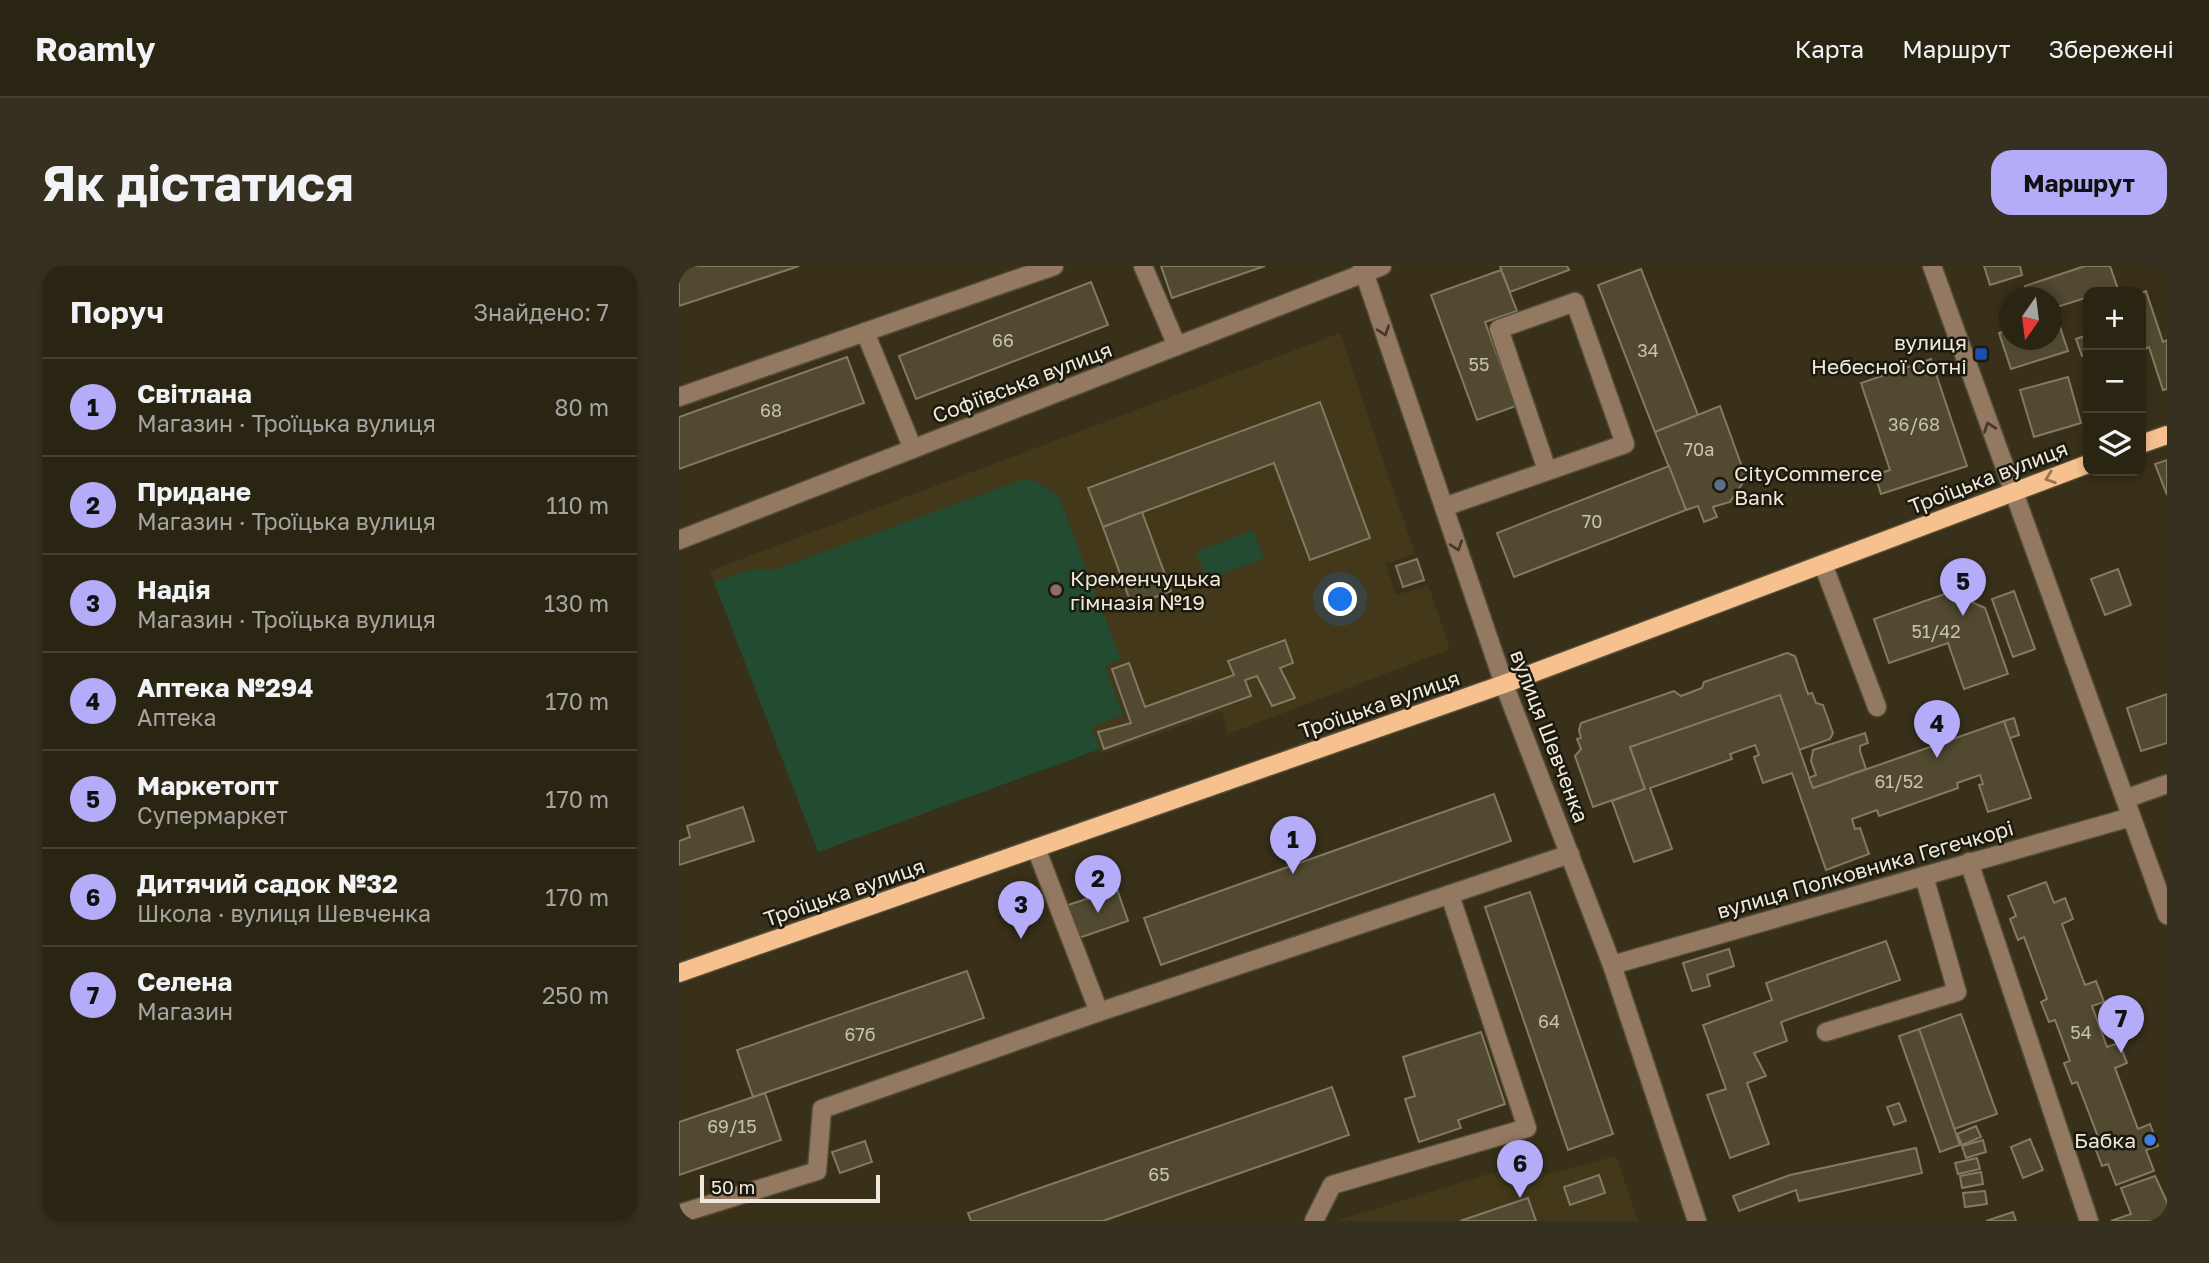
<!DOCTYPE html>
<html lang="uk">
<meta charset="utf-8">
<style>
:root{--surface:#2a2413;--page:#363021;--text:#f1f3f6;--muted:#a5a4a0;--line:#464133;--accent:#b4acf9}
body{margin:0;font-family:"Golos Text",sans-serif;background:var(--page);color:var(--text)}
.controls{position:absolute;right:21px;top:21px;display:grid;overflow:hidden;border-radius:14px;box-shadow:0 4px 10px #0003}
.controls button{width:63px;height:63px;display:grid;place-items:center;padding:0;border:0;border-bottom:2px solid var(--line);background:var(--surface);color:var(--text);font:35px sans-serif}
.compass{position:absolute;left:1320px;top:21px;width:63px;height:63px;border-radius:50%;background:var(--surface);box-shadow:0 4px 10px #0003;rotate:194deg}
.scale{position:absolute;left:21px;bottom:18px;width:180px;box-sizing:border-box;padding-left:7px;border:4px solid #eee9db;border-top:0;font-size:19px;line-height:24px;white-space:nowrap;color:#eee9db;-webkit-text-stroke:5px #1c190e;paint-order:stroke}
.you{position:absolute;left:662px;top:334px;width:24px;height:24px;margin:-18px;border:5px solid #fff;border-radius:50%;background:#1a73e8;box-shadow:0 0 0 10px #1a73e833}
.badge{display:grid;place-items:center;width:46px;height:46px;border-radius:50%;background:var(--accent);color:#111;font-size:23px;font-weight:700}
.pin{position:absolute;translate:-50% -58px;filter:drop-shadow(0 2px 4px #0008)}
.pin::after{content:'';position:absolute;top:37px;width:24px;height:21px;background:inherit;clip-path:polygon(0 0,100% 0,50% 100%)}
.list{margin:0;padding:0;list-style:none}
h2{display:flex;justify-content:space-between;align-items:center;height:91px;margin:0;padding:0 28px;font-size:30px}
h2 small{font-size:23px;font-weight:400;color:var(--muted)}
.list li{display:grid;grid-template-columns:46px 1fr auto;gap:21px;align-items:center;box-sizing:border-box;height:98px;padding:0 28px;border-top:2px solid var(--line)}
.list b{display:block;font-size:26px;white-space:nowrap}
.list p{margin:0;font-size:23px;white-space:nowrap;color:var(--muted)}
.list em{font-size:23px;font-style:normal;color:var(--muted)}
.icon{flex:none;width:38px;height:38px;fill:none;stroke:currentColor;stroke-width:2;stroke-linecap:round;stroke-linejoin:round}
.map{position:relative;flex:none;width:1488px;height:955px;overflow:hidden;border-radius:21px}
header{display:flex;align-items:center;gap:42px;box-sizing:border-box;height:98px;padding:0 35px;background:var(--surface);border-bottom:2px solid var(--line)}
header strong{font-size:33px}
nav{display:flex;gap:38px;margin-inline-start:auto;font-size:24px}
.intro{display:flex;align-items:center;justify-content:space-between;box-sizing:border-box;height:168px;padding:0 42px}
h1{margin:0;font-size:49px}
.button{padding:18px 32px;border-radius:21px;background:var(--accent);color:#111;font-size:24px;font-weight:700}
main{display:flex;gap:42px;padding:0 42px}
aside{flex:1;background:var(--surface);border-radius:21px;box-shadow:0 4px 10px #0003}
.map>svg:first-child{display:block}
.built{fill:#43391a}
.green{fill:#234b31}
.building{fill:#514a31;stroke:#837b61;stroke-width:2}
.lines{fill:none;stroke-linecap:round;stroke-linejoin:round}
.minor-casing{stroke:#554e38;stroke-width:21}
.major-casing{stroke:#554e38;stroke-width:21}
.minor{stroke:#947962;stroke-width:18}
.major{stroke:#f7c18f;stroke-width:18}
.oneway{stroke:#463b2b}
.oneway2{stroke:#947555}
.transit-dot{fill:#1a4fb4;stroke:#1c190e;stroke-width:2.5}
.service-dot{fill:#5c6f8a;stroke:#1c190e;stroke-width:2.5}
.education-dot{fill:#8d6e63;stroke:#1c190e;stroke-width:2.5}
.shop-dot{fill:#3f7fe0;stroke:#1c190e;stroke-width:2.5}
.labels{text-anchor:middle;dominant-baseline:central;stroke-width:5;stroke-linejoin:round;paint-order:stroke}
.number-label{font-size:18px;fill:#c7c1b0}
.poi-label{font-size:21px;fill:#eee9db;stroke:#1c190e;text-anchor:end}
.street-label{font-size:21px;fill:#eee9db;stroke:#1c190e}
</style>
<header>
<strong>Roamly</strong>
<nav><a>Карта</a><a>Маршрут</a><a>Збережені</a></nav>
</header>
<div class="intro"><h1>Як дістатися</h1><a class="button">Маршрут</a></div>
<main>
<aside>
<h2>Поруч<small>Знайдено: 7</small></h2>
<ul class="list">
<li><span class="badge">1</span><div><b>Світлана</b><p>Магазин · Троїцька вулиця</p></div><em>80 m</em></li>
<li><span class="badge">2</span><div><b>Придане</b><p>Магазин · Троїцька вулиця</p></div><em>110 m</em></li>
<li><span class="badge">3</span><div><b>Надія</b><p>Магазин · Троїцька вулиця</p></div><em>130 m</em></li>
<li><span class="badge">4</span><div><b>Аптека №294</b><p>Аптека</p></div><em>170 m</em></li>
<li><span class="badge">5</span><div><b>Маркетопт</b><p>Супермаркет</p></div><em>170 m</em></li>
<li><span class="badge">6</span><div><b>Дитячий садок №32</b><p>Школа · вулиця Шевченка</p></div><em>170 m</em></li>
<li><span class="badge">7</span><div><b>Селена</b><p>Магазин</p></div><em>250 m</em></li>
</ul>
</aside>
<div class="map">
<svg width="1488" height="955" viewBox="0 0 1488 955">
<rect width="100%" height="100%" fill="#383019"/>
<g class="built">
<path d="M 661,67 L 736,288 L 707,298 L 717,329 L 749,319 L 771,383 L 549,468 L 543,445 L 423,488 L 420,483 L 139,586 L 31,305 Z"/>
<path d="M 937,890 L 959,955 L 657,955 L 855,894 L 866,909 Z"/>
</g>
<g class="green">
<path d="M 343,214 L 354,214 L 379,229 L 442,393 L 426,400 L 444,449 L 413,461 L 421,483 L 139,586 L 35,316 L 72,303 L 95,304 Z"/>
<path d="M 574,264 L 585,292 L 528,314 L 517,286 Z"/>
</g>
<g class="building">
<path d="M 0,0 L 120,0 L 0,40 Z"/>
<path d="M 482,0 L 586,0 L 493,32 Z"/>
<path d="M 821,0 L 888,0 L 890,4 L 831,26 Z"/>
<path d="M 1305,0 L 1341,0 L 1343,9 L 1311,19 Z"/>
<path d="M 1406,0 L 1431,0 L 1440,26 L 1409,26 L 1409,42 L 1406,32 L 1372,43 L 1372,32 L 1350,32 L 1346,20 Z"/>
<path d="M 962,3 L 1019,149 L 976,166 L 919,19 Z"/>
<path d="M 822,4 L 838,45 L 806,56 L 837,140 L 798,154 L 752,29 Z"/>
<path d="M 412,16 L 429,59 L 237,133 L 220,90 Z"/>
<path d="M 1467,25 L 1484,76 L 1488,74 L 1488,123 L 1484,124 L 1470,81 L 1462,84 L 1462,27 Z"/>
<path d="M 1377,49 L 1389,85 L 1332,103 L 1320,67 L 1330,64 L 1330,74 L 1372,74 L 1372,50 Z"/>
<path d="M 1409,69 L 1409,88 L 1403,90 L 1397,73 Z"/>
<path d="M 168,91 L 185,137 L 0,203 L 0,151 Z"/>
<path d="M 1252,93 L 1288,200 L 1202,228 L 1196,209 L 1211,204 L 1182,117 Z"/>
<path d="M 1389,111 L 1402,157 L 1355,171 L 1341,124 Z"/>
<path d="M 641,136 L 691,272 L 631,294 L 595,197 L 424,261 L 409,222 Z"/>
<path d="M 1041,140 L 1067,212 L 1051,236 L 1034,241 L 1038,251 L 1025,256 L 1019,240 L 1007,244 L 976,166 Z"/>
<path d="M 1488,194 L 1488,229 L 1476,198 Z"/>
<path d="M 990,200 L 1007,244 L 835,311 L 818,267 Z"/>
<path d="M 463,246 L 492,325 L 453,340 L 424,261 Z"/>
<path d="M 738,293 L 745,314 L 724,321 L 717,300 Z"/>
<path d="M 1439,303 L 1452,339 L 1426,349 L 1412,313 Z"/>
<path d="M 1335,325 L 1356,383 L 1334,391 L 1313,333 Z"/>
<path d="M 1271,326 L 1306,342 L 1329,408 L 1285,423 L 1269,377 L 1210,397 L 1195,353 Z"/>
<path d="M 606,374 L 614,397 L 601,402 L 616,432 L 593,440 L 578,410 L 566,414 L 572,430 L 425,483 L 419,466 L 452,457 L 433,403 L 450,397 L 466,441 L 555,409 L 549,395 Z"/>
<path d="M 1108,387 L 1116,390 L 1129,428 L 1133,427 L 1137,437 L 1144,439 L 1154,467 L 1151,473 L 1120,484 L 1101,429 L 951,481 L 966,523 L 914,541 L 896,490 L 902,483 L 898,473 L 902,472 L 900,464 L 902,457 L 995,425 L 1002,430 L 1023,422 L 1025,416 Z"/>
<path d="M 1488,428 L 1488,477 L 1462,485 L 1448,442 Z"/>
<path d="M 1101,429 L 1134,522 L 1325,455 L 1352,532 L 1309,546 L 1300,519 L 1304,518 L 1301,509 L 1278,517 L 1279,522 L 1200,550 L 1198,544 L 1173,553 L 1176,563 L 1181,562 L 1190,588 L 1147,604 L 1113,507 L 1084,517 L 1075,491 L 1080,489 L 1076,479 L 1051,488 L 1053,493 L 971,522 L 993,583 L 955,596 L 933,535 L 966,523 L 951,481 Z"/>
<path d="M 1335,452 L 1340,469 L 1331,472 L 1325,455 Z"/>
<path d="M 1186,467 L 1189,477 L 1181,480 L 1181,485 L 1187,503 L 1134,522 L 1130,512 L 1137,509 L 1132,495 L 1134,484 Z"/>
<path d="M 815,528 L 832,575 L 482,699 L 465,652 Z"/>
<path d="M 64,541 L 75,575 L 0,599 L 0,575 L 11,571 L 8,560 Z"/>
<path d="M 1367,616 L 1375,637 L 1386,632 L 1394,653 L 1383,658 L 1406,719 L 1417,715 L 1425,736 L 1413,740 L 1428,781 L 1440,777 L 1448,797 L 1436,802 L 1459,863 L 1471,858 L 1479,880 L 1467,884 L 1475,905 L 1437,919 L 1429,898 L 1423,900 L 1415,879 L 1421,876 L 1398,816 L 1393,818 L 1385,797 L 1391,795 L 1376,754 L 1370,756 L 1362,736 L 1368,733 L 1345,671 L 1339,674 L 1331,653 L 1337,650 L 1329,630 Z"/>
<path d="M 438,623 L 449,655 L 400,672 L 389,639 Z"/>
<path d="M 851,626 L 934,868 L 889,884 L 806,641 Z"/>
<path d="M 1207,675 L 1221,714 L 1102,756 L 1108,775 L 1075,787 L 1087,810 L 1068,817 L 1090,878 L 1051,892 L 1028,829 L 1047,823 L 1024,759 L 1093,734 L 1087,717 Z"/>
<path d="M 1050,683 L 1055,700 L 1028,709 L 1031,720 L 1013,725 L 1004,697 Z"/>
<path d="M 288,705 L 305,752 L 74,831 L 58,784 Z"/>
<path d="M 1282,748 L 1318,848 L 1275,863 L 1240,763 Z"/>
<path d="M 1240,763 L 1281,879 L 1261,886 L 1220,770 Z"/>
<path d="M 802,766 L 826,838 L 779,854 L 782,862 L 740,876 L 726,833 L 736,830 L 724,791 Z"/>
<path d="M 653,821 L 670,869 L 424,955 L 292,955 L 289,947 Z"/>
<path d="M 86,827 L 102,874 L 0,909 L 0,856 Z"/>
<path d="M 1220,837 L 1227,855 L 1215,859 L 1208,841 Z"/>
<path d="M 1297,860 L 1302,871 L 1283,879 L 1278,868 Z"/>
<path d="M 1351,873 L 1364,904 L 1344,912 L 1332,881 Z"/>
<path d="M 1304,874 L 1307,886 L 1287,892 L 1283,880 Z"/>
<path d="M 186,875 L 193,896 L 161,907 L 153,886 Z"/>
<path d="M 1237,882 L 1243,907 L 1120,935 L 1117,924 L 1060,945 L 1054,930 L 1111,909 Z"/>
<path d="M 1298,892 L 1301,903 L 1279,908 L 1276,897 Z"/>
<path d="M 1302,906 L 1304,918 L 1283,922 L 1281,910 Z"/>
<path d="M 920,909 L 926,927 L 891,939 L 885,921 Z"/>
<path d="M 1476,910 L 1488,936 L 1488,955 L 1432,955 L 1452,948 L 1442,922 Z"/>
<path d="M 1306,925 L 1308,938 L 1286,941 L 1284,927 Z"/>
<path d="M 849,932 L 857,955 L 781,955 Z"/>
<path d="M 1334,946 L 1337,955 L 1307,955 Z"/>
</g>
<g class="lines">
<defs>
<g id="minor">
<path d="M 464,0 L 498,80"/>
<path d="M 683,0 L 825,418 L 933,699 L 1018,955"/>
<path d="M 1253,0 L 1488,649"/>
<path d="M 186,66 L 234,183"/>
<path d="M 0,131 L 375,0"/>
<path d="M 765,241 L 946,178 L 896,36 L 820,63 L 868,204"/>
<path d="M 0,274 L 703,0"/>
<path d="M 1144,298 L 1198,441"/>
<path d="M 1446,533 L 1488,518"/>
<path d="M 1290,596 L 1410,955"/>
<path d="M 933,699 L 1452,551"/>
<path d="M 420,746 L 891,588"/>
<path d="M 1147,766 L 1278,726 L 1245,610"/>
<path d="M 0,948 L 138,905 L 143,843 L 420,746 L 357,582"/>
<path d="M 635,955 L 653,919 L 848,862 L 771,629"/>
</g>
<g id="major">
<path d="M 1462,178 L 1488,169"/>
<path d="M 0,707 L 825,418 L 1409,198"/>
</g>
</defs>
<use href="#minor" class="minor-casing"/>
<use href="#major" class="major-casing"/>
<use href="#minor" class="minor"/>
<use href="#major" class="major"/>
</g>
<defs><path id="oneway-chevron" d="M-2-3.5L2.5 0L-2 3.5" fill="none" stroke-width="1.6" stroke-linecap="round" stroke-linejoin="round" transform="scale(1.75)"/></defs>
<g class="oneway">
<use href="#oneway-chevron" transform="translate(705 65) rotate(71)"/>
<use href="#oneway-chevron" transform="translate(1310 161) rotate(-110)"/>
<use href="#oneway-chevron" transform="translate(778 280) rotate(71)"/>
</g>
<use class="oneway2" href="#oneway-chevron" transform="translate(1371 212) rotate(160)"/>
<rect class="transit-dot" x="1295" y="81" width="14" height="14" rx="3.5"/>
<circle class="service-dot" cx="1041" cy="219" r="7"/>
<circle class="education-dot" cx="377" cy="324" r="7"/>
<circle class="shop-dot" cx="1471" cy="874" r="7"/>
<g class="labels">
<g class="number-label">
<text x="324" y="74">66</text>
<text x="969" y="84">34</text>
<text x="800" y="98">55</text>
<text x="92" y="144">68</text>
<text x="1235" y="158">36/68</text>
<text x="1020" y="183">70а</text>
<text x="913" y="255">70</text>
<text x="1257" y="365">51/42</text>
<text x="1220" y="515">61/52</text>
<text x="870" y="755">64</text>
<text x="1402" y="766">54</text>
<text x="181" y="768">67б</text>
<text x="53" y="860">69/15</text>
<text x="480" y="908">65</text>
</g>
<g class="poi-label">
<text x="1288" y="76">вулиця<tspan x="1288" dy="24">Небесної Сотні</tspan></text>
<text x="1055" y="207" text-anchor="start">CityCommerce<tspan x="1055" dy="24">Bank</tspan></text>
<text x="391" y="312" text-anchor="start">Кременчуцька<tspan x="391" dy="24">гімназія №19</tspan></text>
<text x="1457" y="874">Бабка</text>
</g>
<g class="street-label">
<text transform="translate(343 116) rotate(-21)">Софіївська вулиця</text>
<text transform="translate(1309 211) rotate(-21)">Троїцька вулиця</text>
<text transform="translate(700 438) rotate(-19)">Троїцька вулиця</text>
<text transform="translate(871 470) rotate(69)">вулиця Шевченка</text>
<text transform="translate(1186 603) rotate(-16)">вулиця Полковника Гегечкорі</text>
<text transform="translate(165 626) rotate(-19)">Троїцька вулиця</text>
</g>
</g>
</svg>
<div class="controls">
<button>+</button>
<button>−</button>
<button><svg class="icon" aria-label="layers" viewBox="0 0 24 24"><path d="M12 4l9 5-9 5-9-5zM3 14l9 5 9-5"/></svg></button>
</div>
<svg class="compass" viewBox="-18 -18 36 36"><path d="M0-13l5 13h-10z" fill="#e53935"/><path d="M0 13l5-13h-10z" fill="#a5a4a0"/></svg>
<div class="scale">50 m</div>
<div class="you"></div>
<div class="pin badge" style="left:614px;top:608px">1</div>
<div class="pin badge" style="left:419px;top:647px">2</div>
<div class="pin badge" style="left:342px;top:673px">3</div>
<div class="pin badge" style="left:1258px;top:492px">4</div>
<div class="pin badge" style="left:1284px;top:350px">5</div>
<div class="pin badge" style="left:841px;top:932px">6</div>
<div class="pin badge" style="left:1442px;top:787px">7</div>
</div>
</main>
